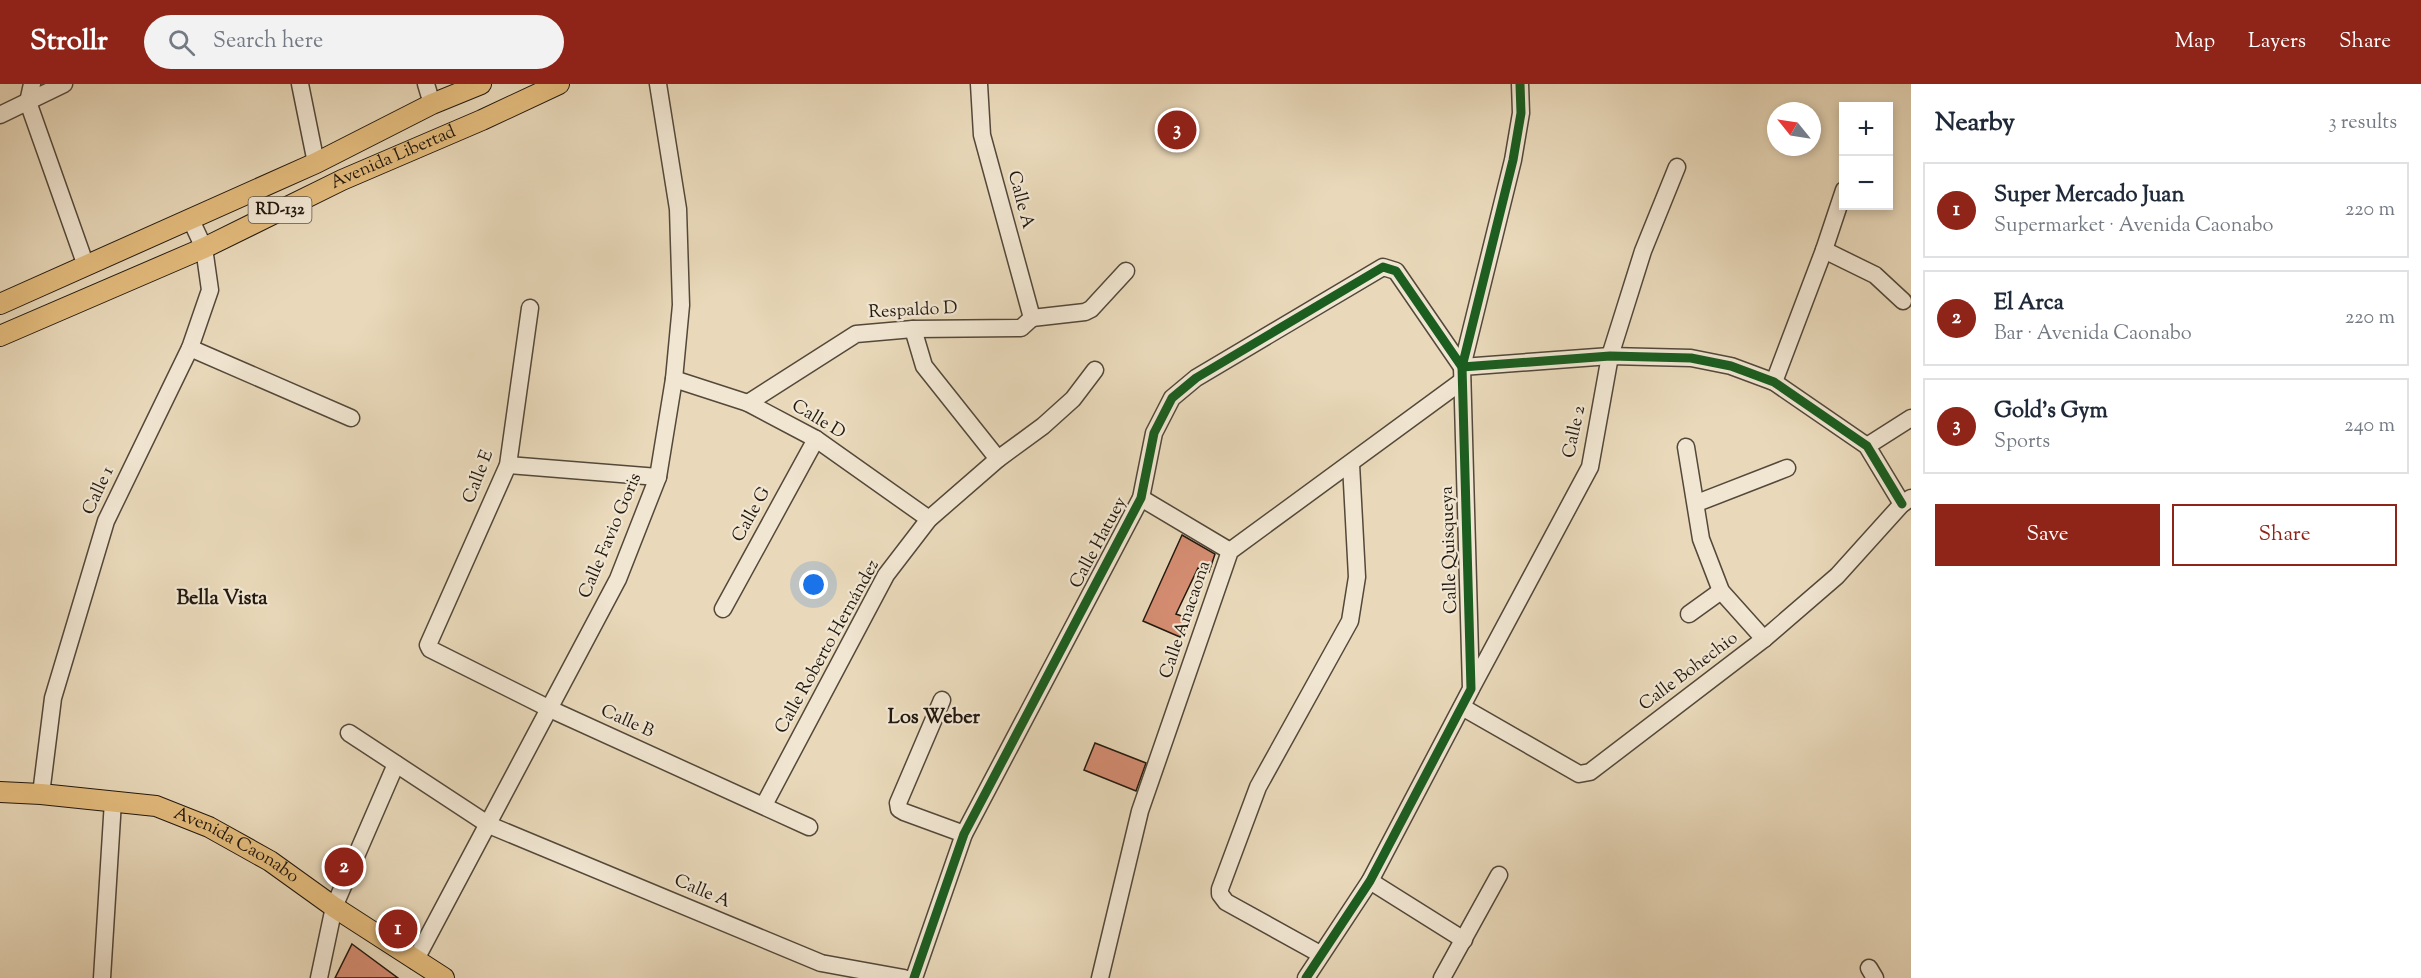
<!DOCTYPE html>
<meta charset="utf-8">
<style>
:root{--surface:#fff;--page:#f2f2f3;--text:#1f2937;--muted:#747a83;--line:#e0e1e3;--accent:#8f2418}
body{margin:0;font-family:"Sorts Mill Goudy",serif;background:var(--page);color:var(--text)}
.controls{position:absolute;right:18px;top:18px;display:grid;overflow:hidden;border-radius:0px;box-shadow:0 3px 9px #0003}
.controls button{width:54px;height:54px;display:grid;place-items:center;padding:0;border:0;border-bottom:2px solid var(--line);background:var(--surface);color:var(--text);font:30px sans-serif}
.compass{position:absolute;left:1767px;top:18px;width:54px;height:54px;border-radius:50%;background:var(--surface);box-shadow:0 3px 9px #0003;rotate:300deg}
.you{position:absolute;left:814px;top:501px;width:21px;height:21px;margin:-15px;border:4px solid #fff;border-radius:50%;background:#1a73e8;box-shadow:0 0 0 9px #1a73e833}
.badge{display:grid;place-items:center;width:39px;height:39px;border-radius:50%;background:var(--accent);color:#fff;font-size:20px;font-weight:700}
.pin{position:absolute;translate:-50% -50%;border:3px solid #fff;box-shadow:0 2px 6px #0006}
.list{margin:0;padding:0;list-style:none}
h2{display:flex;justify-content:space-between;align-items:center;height:78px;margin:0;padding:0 24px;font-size:26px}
h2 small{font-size:20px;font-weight:400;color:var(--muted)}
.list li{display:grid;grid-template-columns:39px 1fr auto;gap:18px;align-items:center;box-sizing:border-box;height:96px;margin:0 12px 12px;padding:0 12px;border:2px solid var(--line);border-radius:0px}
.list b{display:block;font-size:22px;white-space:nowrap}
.list p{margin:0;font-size:20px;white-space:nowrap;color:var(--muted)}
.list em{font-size:20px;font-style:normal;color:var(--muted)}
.actions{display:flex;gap:12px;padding:18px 24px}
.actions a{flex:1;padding:14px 0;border:2px solid var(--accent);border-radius:0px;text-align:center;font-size:21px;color:var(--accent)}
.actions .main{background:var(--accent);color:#fff}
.icon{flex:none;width:33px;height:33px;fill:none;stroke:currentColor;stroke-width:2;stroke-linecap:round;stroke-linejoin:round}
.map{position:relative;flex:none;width:1911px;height:894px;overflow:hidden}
header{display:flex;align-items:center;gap:36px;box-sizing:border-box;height:84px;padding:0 30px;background:var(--accent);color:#fff}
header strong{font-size:28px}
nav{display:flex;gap:33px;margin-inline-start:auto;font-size:21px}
.search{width:420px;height:54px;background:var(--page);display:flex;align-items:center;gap:15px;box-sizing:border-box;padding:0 21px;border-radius:33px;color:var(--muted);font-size:22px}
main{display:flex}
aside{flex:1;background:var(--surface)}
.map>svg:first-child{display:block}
.building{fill:#d58d72;stroke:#21180f;stroke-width:1.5}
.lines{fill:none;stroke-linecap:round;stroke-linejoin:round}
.minor-casing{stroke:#53483a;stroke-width:19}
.major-casing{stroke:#21180f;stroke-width:22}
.minor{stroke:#f1e6d2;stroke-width:16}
.major{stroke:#e4bc7d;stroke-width:20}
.cycleway-casing{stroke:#f1e6d2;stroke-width:13}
.cycleway{stroke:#1b5e20;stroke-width:9}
.labels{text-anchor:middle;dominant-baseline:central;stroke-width:4.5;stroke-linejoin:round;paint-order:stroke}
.shield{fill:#f1e6d2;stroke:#5f564a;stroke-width:1.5}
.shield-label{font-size:16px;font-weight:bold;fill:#21180f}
.street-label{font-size:18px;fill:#21180f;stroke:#f1e6d2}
.neighbourhood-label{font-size:20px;font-weight:bold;fill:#21180f;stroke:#f1e6d2}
</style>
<header>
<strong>Strollr</strong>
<div class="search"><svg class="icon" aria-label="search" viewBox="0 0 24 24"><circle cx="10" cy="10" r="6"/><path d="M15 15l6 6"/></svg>Search here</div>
<nav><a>Map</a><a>Layers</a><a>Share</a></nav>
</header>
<main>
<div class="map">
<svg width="1911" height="894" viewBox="0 0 1911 894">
<rect width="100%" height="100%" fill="#e9d9ba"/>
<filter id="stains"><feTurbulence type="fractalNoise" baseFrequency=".00333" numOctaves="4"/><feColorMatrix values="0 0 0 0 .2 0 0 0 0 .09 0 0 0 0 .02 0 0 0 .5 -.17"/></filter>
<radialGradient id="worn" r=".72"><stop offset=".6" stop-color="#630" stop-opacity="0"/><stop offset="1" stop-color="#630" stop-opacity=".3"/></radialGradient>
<g class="building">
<path d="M 1182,451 L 1215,470 L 1209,488 L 1198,484 L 1176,530 L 1190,535 L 1180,553 L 1143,537 Z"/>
<path d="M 1095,659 L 1146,679 L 1136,707 L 1084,686 Z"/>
<path d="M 352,860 L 398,894 L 335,894 Z"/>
</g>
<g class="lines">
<defs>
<g id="minor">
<path d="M 32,0 L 28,18 L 86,182"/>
<path d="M 300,0 L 316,79"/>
<path d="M 426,0 L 432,20"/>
<path d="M 0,31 L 64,0"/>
<path d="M 1824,166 L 1875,191 L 1903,217"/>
<path d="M 530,224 L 508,381 L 428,561 L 430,565 L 550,625 L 809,743"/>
<path d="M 1032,234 L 1085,228 L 1091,225 L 1126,187"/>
<path d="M 913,245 L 924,282 L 998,375"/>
<path d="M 190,264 L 351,334"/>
<path d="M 674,295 L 748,319 L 816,355 L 929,435"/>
<path d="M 1774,298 L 1824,166 L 1844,106"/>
<path d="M 748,319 L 856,250 L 913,245 L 1021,244 L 1032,234 L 982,51 L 979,0"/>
<path d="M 1867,362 L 1911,334"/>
<path d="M 1686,363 L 1701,455 L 1721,507 L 1764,555"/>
<path d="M 508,381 L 658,393"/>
<path d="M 1141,414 L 1230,467"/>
<path d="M 1697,419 L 1787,384"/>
<path d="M 723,525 L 816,355"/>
<path d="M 1689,530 L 1721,507"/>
<path d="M 1472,603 L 1590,383 L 1610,272 L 1643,167 L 1677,83"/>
<path d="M 942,616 L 898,719 L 899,725 L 904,728 L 964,750"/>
<path d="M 1462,623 L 1579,690 L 1590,688 L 1764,555 L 1837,492 L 1902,420 L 1911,414"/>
<path d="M 349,649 L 489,741 L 821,879 L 904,894"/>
<path d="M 41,710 L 53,614 L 106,437 L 190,264 L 210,206 L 204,164 L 190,134"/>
<path d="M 764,721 L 886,491 L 929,435 L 998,375 L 1043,342 L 1073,315 L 1095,286"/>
<path d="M 1370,797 L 1464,856"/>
<path d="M 1320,870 L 1226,818 L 1220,810 L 1220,805 L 1258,703 L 1350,537 L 1357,493 L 1351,380"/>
<path d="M 415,877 L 618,495 L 658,393 L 674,295 L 681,221 L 678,125 L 658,0"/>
<path d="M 1869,884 L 1875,894"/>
<path d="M 102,894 L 113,717"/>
<path d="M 319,894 L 334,823 L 396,680"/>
<path d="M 914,894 L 964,750 L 1141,414 L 1154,349 L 1172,314 L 1196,294 L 1383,183 L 1396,187 L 1462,283 L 1610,272 L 1691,274 L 1731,282 L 1774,298 L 1867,362 L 1902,420"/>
<path d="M 1100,894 L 1140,727 L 1230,467 L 1462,297"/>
<path d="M 1306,894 L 1370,797 L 1471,605 L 1462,283 L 1513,76 L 1521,29 L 1520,0"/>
<path d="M 1442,894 L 1499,791"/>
</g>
<g id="major">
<path d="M 0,220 L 316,79 L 432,20 L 481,0"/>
<path id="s1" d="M 0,252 L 204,164 L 342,96 L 482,36 L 559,0"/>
<path id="s2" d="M 0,708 L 41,710 L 156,722 L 209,743 L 270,777 L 334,823 L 444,894"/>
</g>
</defs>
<use href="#minor" class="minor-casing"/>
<use href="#major" class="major-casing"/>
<use href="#minor" class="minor"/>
<use href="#major" class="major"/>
<defs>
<g id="cycleway">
<path d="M 914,894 L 964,750 L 1141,414 L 1154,349 L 1172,314 L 1196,294 L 1383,183 L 1396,187 L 1462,283 L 1610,272 L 1691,274 L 1731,282 L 1774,298 L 1867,362 L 1902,420"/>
<path d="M 1306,894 L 1370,797 L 1471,605 L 1462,283 L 1513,76 L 1521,29 L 1520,0"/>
</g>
</defs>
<use href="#cycleway" class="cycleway-casing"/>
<use href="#cycleway" class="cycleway"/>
</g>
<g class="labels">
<rect class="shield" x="248.5" y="113" width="63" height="26" rx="4.5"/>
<g class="shield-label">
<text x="280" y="126">RD-132</text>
</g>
<g class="street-label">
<text stroke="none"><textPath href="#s1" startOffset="432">Avenida Libertad</textPath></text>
<text transform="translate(1020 116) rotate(75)">Calle A</text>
<text transform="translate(913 227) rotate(-3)">Respaldo D</text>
<text transform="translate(818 336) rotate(31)">Calle D</text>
<text transform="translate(1575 348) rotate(-78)">Calle 2</text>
<text transform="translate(479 393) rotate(-69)">Calle E</text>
<text transform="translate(99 407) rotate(-65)">Calle 1</text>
<text transform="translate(752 431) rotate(-61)">Calle G</text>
<text transform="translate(611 452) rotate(-67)">Calle Favio Goris</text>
<text transform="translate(1099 459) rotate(-62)">Calle Hatuey</text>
<text transform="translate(1450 466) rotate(-92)">Calle Quisqueya</text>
<text transform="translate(1186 536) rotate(-71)">Calle Anacaona</text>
<text transform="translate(828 563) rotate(-61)">Calle Roberto Hernández</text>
<text transform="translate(1689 588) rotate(-37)">Calle Bohechio</text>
<text transform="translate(627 638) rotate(24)">Calle B</text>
<text stroke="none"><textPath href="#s2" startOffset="246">Avenida Caonabo</textPath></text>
<text transform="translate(702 808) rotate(23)">Calle A</text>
</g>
<g class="neighbourhood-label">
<text x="222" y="515">Bella Vista</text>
<text x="934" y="634">Los Weber</text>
</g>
</g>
<rect width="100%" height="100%" filter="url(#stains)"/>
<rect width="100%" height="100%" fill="url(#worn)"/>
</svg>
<div class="controls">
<button>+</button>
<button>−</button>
</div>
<svg class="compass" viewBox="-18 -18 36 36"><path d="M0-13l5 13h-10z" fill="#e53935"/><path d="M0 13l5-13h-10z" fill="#747a83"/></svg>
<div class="you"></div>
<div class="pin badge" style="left:398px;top:845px">1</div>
<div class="pin badge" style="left:344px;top:783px">2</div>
<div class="pin badge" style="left:1177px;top:46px">3</div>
</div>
<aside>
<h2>Nearby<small>3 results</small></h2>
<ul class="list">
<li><span class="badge">1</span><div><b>Super Mercado Juan</b><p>Supermarket · Avenida Caonabo</p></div><em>220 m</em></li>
<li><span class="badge">2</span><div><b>El Arca</b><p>Bar · Avenida Caonabo</p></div><em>220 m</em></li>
<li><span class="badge">3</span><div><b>Gold's Gym</b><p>Sports</p></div><em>240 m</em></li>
</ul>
<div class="actions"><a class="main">Save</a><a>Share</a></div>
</aside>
</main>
